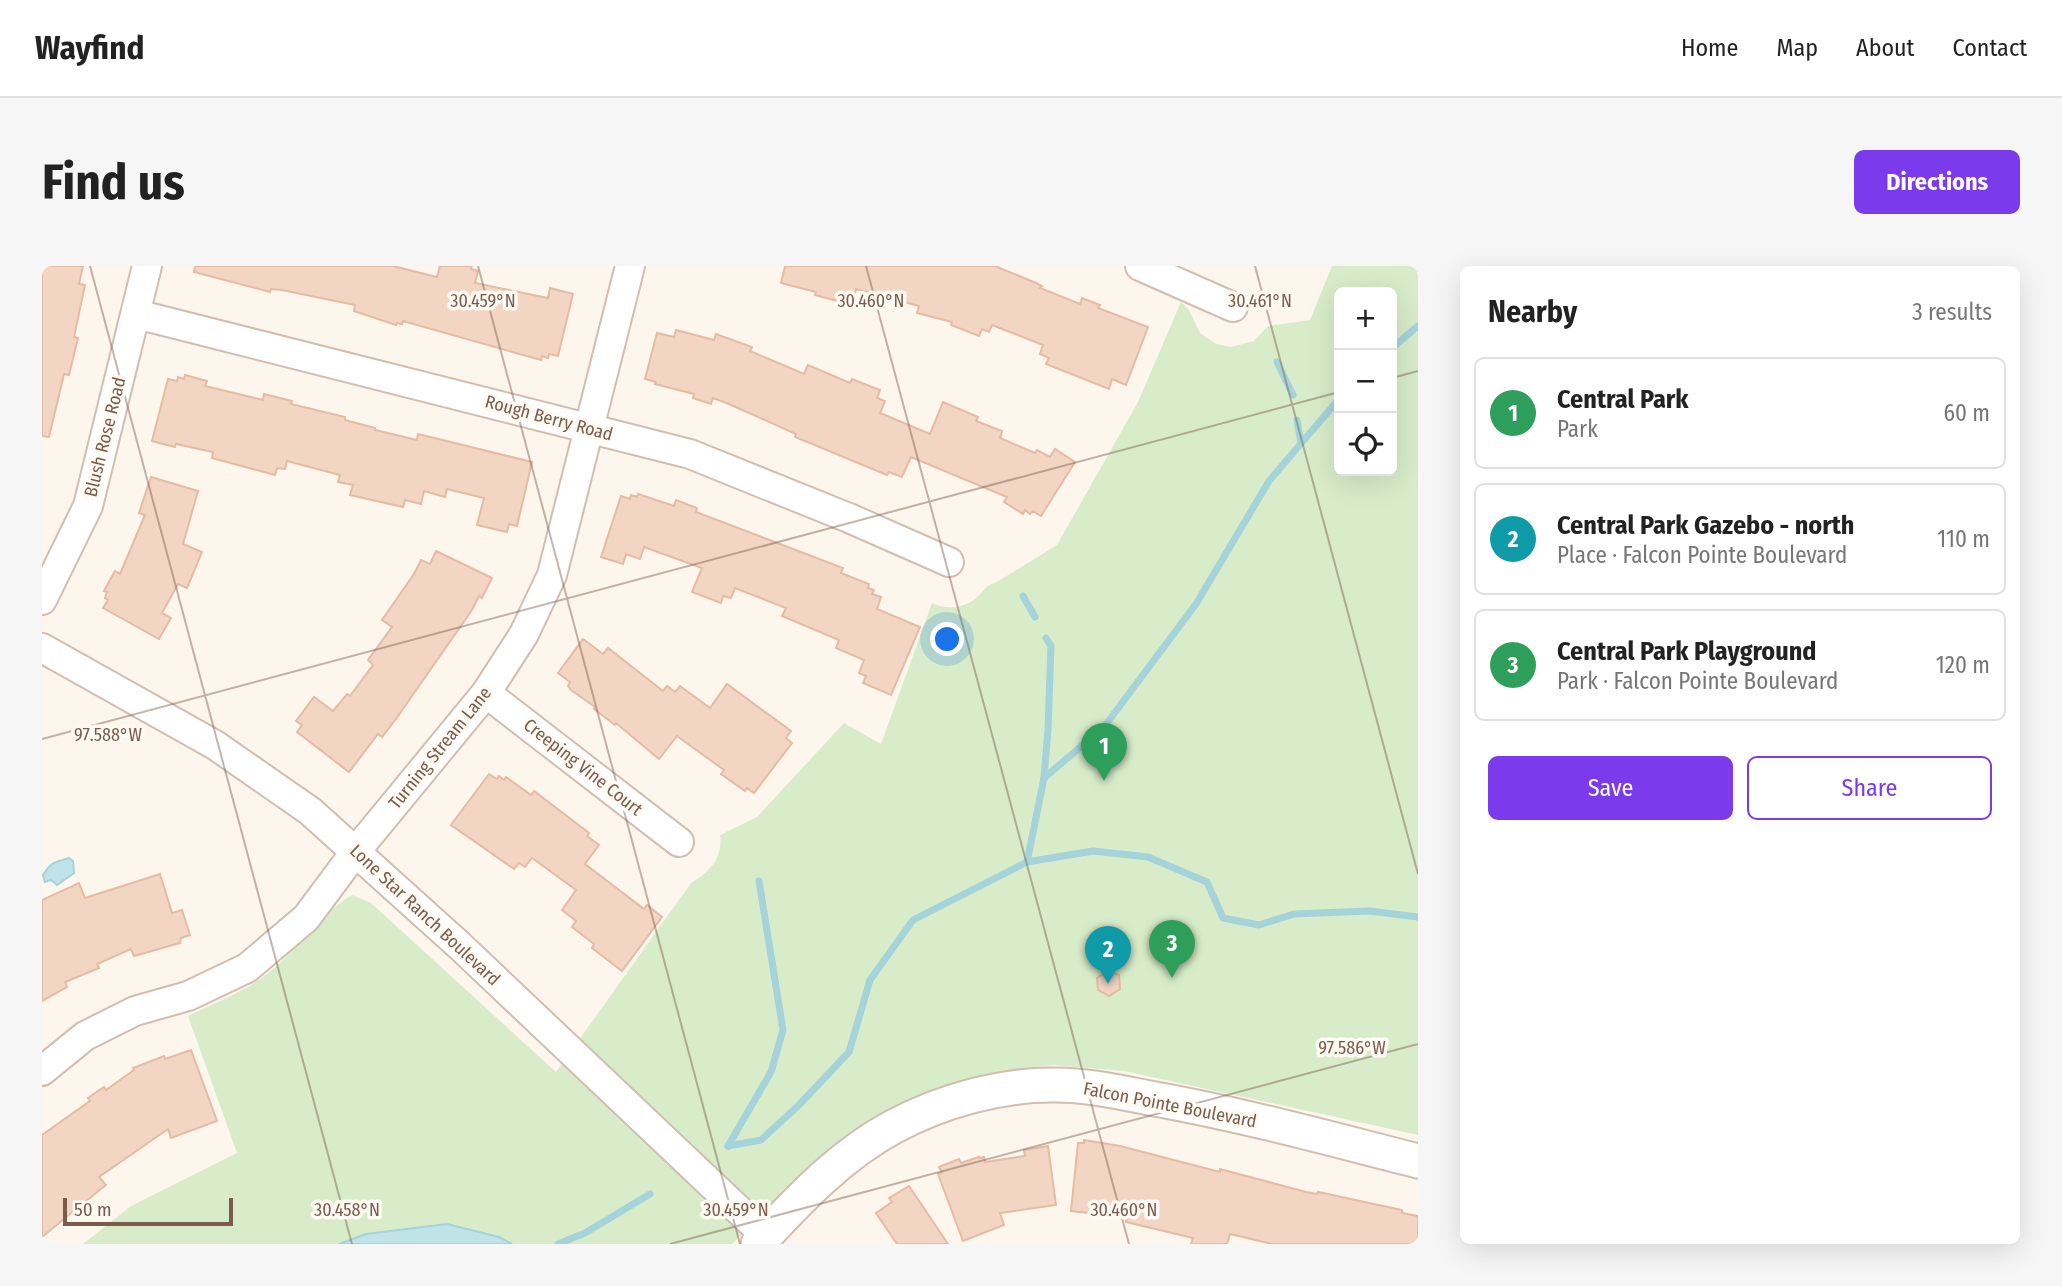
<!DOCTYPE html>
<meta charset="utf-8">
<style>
:root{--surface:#fff;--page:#f6f6f6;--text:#222;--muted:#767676;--line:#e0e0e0;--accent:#7c3aed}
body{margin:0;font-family:"Fira Sans Condensed",sans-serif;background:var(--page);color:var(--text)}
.controls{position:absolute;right:21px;top:21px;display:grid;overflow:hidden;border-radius:10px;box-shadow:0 7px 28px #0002}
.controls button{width:63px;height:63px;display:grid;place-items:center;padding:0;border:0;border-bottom:2px solid var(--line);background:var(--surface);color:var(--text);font:35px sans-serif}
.scale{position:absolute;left:21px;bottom:18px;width:170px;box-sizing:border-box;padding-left:7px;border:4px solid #7a5c4d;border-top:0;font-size:19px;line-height:24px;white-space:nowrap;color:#7a5c4d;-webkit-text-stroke:5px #fffaf3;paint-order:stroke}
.you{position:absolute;left:906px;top:374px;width:24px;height:24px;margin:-18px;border:5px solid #fff;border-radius:50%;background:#1a73e8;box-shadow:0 0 0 10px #1a73e833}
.badge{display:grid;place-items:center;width:46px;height:46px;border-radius:50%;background:var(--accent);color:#fff;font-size:23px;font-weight:700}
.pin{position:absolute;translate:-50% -58px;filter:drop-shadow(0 2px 4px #0008)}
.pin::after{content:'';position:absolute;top:37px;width:24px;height:21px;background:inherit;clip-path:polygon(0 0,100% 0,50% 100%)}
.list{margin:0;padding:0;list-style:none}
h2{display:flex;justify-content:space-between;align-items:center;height:91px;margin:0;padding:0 28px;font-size:30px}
h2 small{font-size:23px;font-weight:400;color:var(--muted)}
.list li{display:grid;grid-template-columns:46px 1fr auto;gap:21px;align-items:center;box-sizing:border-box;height:112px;margin:0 14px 14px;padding:0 14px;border:2px solid var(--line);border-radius:10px}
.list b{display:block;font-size:26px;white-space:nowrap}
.list p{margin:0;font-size:23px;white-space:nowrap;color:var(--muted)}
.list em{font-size:23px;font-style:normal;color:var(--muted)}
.actions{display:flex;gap:14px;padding:21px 28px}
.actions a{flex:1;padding:16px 0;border:2px solid var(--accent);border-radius:10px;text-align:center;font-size:24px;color:var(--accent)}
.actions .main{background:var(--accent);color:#fff}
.icon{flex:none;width:38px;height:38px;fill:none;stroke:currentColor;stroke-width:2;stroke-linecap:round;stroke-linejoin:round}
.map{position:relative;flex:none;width:1376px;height:978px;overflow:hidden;border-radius:10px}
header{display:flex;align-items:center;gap:42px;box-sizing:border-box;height:98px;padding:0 35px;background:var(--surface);border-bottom:2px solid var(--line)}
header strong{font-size:33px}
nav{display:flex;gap:38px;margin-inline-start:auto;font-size:24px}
.intro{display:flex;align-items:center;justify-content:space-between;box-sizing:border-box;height:168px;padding:0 42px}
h1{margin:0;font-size:49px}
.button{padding:18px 32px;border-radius:10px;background:var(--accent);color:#fff;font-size:24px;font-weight:700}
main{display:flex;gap:42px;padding:0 42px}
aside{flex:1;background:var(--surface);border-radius:10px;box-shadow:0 7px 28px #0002}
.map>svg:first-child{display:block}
.green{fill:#d8ecc9;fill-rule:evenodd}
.water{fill:#bfe3e8;stroke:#a5d3da;stroke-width:2}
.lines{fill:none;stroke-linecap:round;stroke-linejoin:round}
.stream{stroke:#a5d3da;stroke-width:7}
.building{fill:#f3d5c3;stroke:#e6bba3;stroke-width:2}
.minor-casing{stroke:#d1beb0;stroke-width:32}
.tertiary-casing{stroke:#d1beb0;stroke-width:37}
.minor{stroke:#fff;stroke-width:28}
.tertiary{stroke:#fff;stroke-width:33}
.ticks{fill:none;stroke:#7a5c4d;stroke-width:2;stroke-opacity:0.45}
.labels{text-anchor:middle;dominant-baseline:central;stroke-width:7;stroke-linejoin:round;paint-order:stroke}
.street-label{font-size:18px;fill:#7a5c4d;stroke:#fffaf3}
.ticks-label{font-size:18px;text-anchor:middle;fill:#7a5c4d;stroke:#fffaf3;stroke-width:7;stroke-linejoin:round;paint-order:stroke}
</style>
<header>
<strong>Wayfind</strong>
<nav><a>Home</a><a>Map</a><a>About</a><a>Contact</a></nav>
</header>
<div class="intro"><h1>Find us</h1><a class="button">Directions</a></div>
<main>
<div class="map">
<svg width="1376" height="978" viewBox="0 0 1376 978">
<rect width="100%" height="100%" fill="#fdf6ec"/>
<path class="green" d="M 1290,0 L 1376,0 L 1376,869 L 1082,805 L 1012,799 L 975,803 L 941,810 L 873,832 L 819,865 L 770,900 L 690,978 L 41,978 L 89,940 L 195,887 L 146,750 C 174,736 207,724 231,703 C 259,679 279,647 310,629 L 329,637 L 514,806 L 649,617 C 668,605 681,592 678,569 L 715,551 L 802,457 L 839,478 L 890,337 C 902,343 918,343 930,335 C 940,329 942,319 953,317 L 1015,279 L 1096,136 L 1139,36 L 1147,44 L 1158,67 L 1174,78 L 1189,81 L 1212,75 L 1226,60 L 1268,54 ZM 1297,26 L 1350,26 L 1350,205 L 1297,205 Z"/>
<g class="water">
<path d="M 27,592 L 31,595 L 32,607 L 15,619 L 9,614 L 3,616 L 1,609 C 10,595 12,597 27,592 Z"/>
<path d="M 405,958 L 457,971 L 470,978 L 297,978 L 324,968 Z"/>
</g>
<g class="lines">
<g class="stream">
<path d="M 1350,82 L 1376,60"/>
<path d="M 1235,96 L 1251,129"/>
<path d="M 1255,154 L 1259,177"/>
<path d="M 981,330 L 993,351"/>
<path d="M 1002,512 L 1006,463 L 1009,380 L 1004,372"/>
<path d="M 985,596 L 1002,512 L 1062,461 L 1154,338 L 1227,215 L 1297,133"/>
<path d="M 686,880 L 719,874 L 756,840 L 807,786 L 828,714 L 871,654 L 985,596 L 1051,585 L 1106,591 L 1165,616 L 1181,652 L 1217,659 L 1252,648 L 1327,645 L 1376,651"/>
<path d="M 686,880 L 729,806 L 741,764 L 717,615"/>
<path d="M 516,978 L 543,967 L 608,928"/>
</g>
</g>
<g class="building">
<path d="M 0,0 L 41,0 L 37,18 L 43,19 L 32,71 L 36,72 L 27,109 L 22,108 L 7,171 L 0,170 Z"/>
<path d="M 153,0 L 351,0 L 395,11 L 398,0 L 430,0 L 429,3 L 436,5 L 433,17 L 506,32 L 508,22 L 531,28 L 516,90 L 507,88 L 506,92 L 500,90 L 499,94 L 361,55 L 360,58 L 355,57 L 354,59 L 312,45 L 313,39 L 240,24 L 229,23 L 228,26 L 152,6 Z"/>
<path d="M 743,0 L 953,0 L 994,17 L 1000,20 L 998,22 L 1038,38 L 1040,32 L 1058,39 L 1056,42 L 1106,61 L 1084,119 L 1070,113 L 1067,123 L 1004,98 L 1007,92 L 998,88 L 1001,79 L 950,59 L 947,66 L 940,63 L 937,70 L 909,59 L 910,56 L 875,47 L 877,40 L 814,23 L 812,31 L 805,29 L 803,37 L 773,29 L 774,26 L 739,17 Z"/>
<path d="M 634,64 L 672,74 L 674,68 L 710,81 L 708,85 L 762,108 L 766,99 L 808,117 L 810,113 L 838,124 L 835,132 L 843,135 L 838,147 L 888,168 L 901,136 L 936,151 L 934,155 L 960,165 L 958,172 L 993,187 L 995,184 L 1008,191 L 1013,183 L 1033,196 L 999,250 L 991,245 L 988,248 L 983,244 L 981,248 L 962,236 L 965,231 L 869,191 L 860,211 L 847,206 L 845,209 L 753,171 L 754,168 L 687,138 L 671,132 L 669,138 L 651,132 L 652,128 L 613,118 L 614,116 L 603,113 L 615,67 L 632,71 Z"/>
<path d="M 143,109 L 165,115 L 163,120 L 221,134 L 222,128 L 250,135 L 249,138 L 303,151 L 303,154 L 333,162 L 333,164 L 375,174 L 376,168 L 490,196 L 475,260 L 467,258 L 465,266 L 435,259 L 442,232 L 405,223 L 403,231 L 382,225 L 379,238 L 363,234 L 361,241 L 308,229 L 311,219 L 296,216 L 298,209 L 245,195 L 243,203 L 235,202 L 233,209 L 170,192 L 171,186 L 134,178 L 133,181 L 110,175 L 126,113 L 135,115 L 136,111 L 142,113 Z"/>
<path d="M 109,211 L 156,225 L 141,278 L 160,286 L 145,322 L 136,318 L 120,347 L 129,352 L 117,373 L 61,342 L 66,334 L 63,332 L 65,326 L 62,325 L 73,305 L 78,308 L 103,249 L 97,247 Z"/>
<path d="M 596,228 L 632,240 L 634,234 L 655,242 L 654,246 L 801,302 L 799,307 L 827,318 L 826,322 L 832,324 L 830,328 L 839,331 L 835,343 L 878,361 L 849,429 L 821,417 L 824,410 L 817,407 L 822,394 L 794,382 L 797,374 L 740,350 L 744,342 L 693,322 L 689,332 L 681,330 L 679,337 L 650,326 L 660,302 L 602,281 L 598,293 L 584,288 L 581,298 L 559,291 L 579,230 L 588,233 L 589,229 L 595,231 Z"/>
<path d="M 394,285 L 450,312 L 440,332 L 437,330 L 430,344 L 354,453 L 340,471 L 336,468 L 307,506 L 255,466 L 260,459 L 254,455 L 272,431 L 291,445 L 305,428 L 308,430 L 331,399 L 326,394 L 350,361 L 340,354 L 372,308 L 379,294 L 388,298 Z"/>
<path d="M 541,373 L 561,388 L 566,382 L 621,425 L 625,420 L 633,426 L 638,420 L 668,442 L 685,418 L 749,465 L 744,472 L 750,477 L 712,527 L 705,522 L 703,525 L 679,508 L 682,504 L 635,470 L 617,493 L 574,457 L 573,459 L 552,443 L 553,441 L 529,424 L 526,420 L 528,416 L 516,407 Z"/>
<path d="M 447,508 L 455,513 L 457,510 L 462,514 L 464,511 L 489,529 L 492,525 L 547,567 L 545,570 L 557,579 L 543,598 L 602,643 L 605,639 L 620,651 L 580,705 L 550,682 L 552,678 L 530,661 L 534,655 L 520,644 L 534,624 L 490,592 L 483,601 L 477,597 L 472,603 L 409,559 Z"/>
<path d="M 118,608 L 130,647 L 140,644 L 148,669 L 139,672 L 138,677 L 92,690 L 89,683 L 55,698 L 57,702 L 23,716 L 25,721 L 0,735 L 0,634 L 37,617 L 43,632 Z"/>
<path d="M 1066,705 L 1077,709 L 1078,723 L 1067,730 L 1056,724 L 1055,712 Z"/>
<path d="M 149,784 L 175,855 L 129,872 L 126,863 L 57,911 L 64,919 L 0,971 L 0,869 L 48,835 L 46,832 L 62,821 L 64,824 L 92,804 L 91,802 L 122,790 L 123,793 Z"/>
<path d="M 1042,874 L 1078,880 L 1178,906 L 1178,903 L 1264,926 L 1275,928 L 1276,926 L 1360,944 L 1360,947 L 1376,950 L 1376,978 L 1230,978 L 1188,968 L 1185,978 L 1149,978 L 1151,972 L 1084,956 L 1085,951 L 1029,945 L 1036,877 L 1042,877 Z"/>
<path d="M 1006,880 L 1014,939 L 958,947 L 962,959 L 921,975 L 896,908 L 900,906 L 897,901 L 917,893 L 919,897 L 937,891 L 937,892 L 942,891 L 943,896 L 983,890 L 982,884 Z"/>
<path d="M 867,920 L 906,978 L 855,978 L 834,947 L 850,936 L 847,932 Z"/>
</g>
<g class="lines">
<defs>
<g id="minor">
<path d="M 1098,0 L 1191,41"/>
<path d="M 94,48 L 648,188 L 807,252 L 907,296"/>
<path d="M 0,334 L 46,240 L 105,0"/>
<path d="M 0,382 L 173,479 L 268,545 L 418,680 L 724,970"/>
<path d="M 444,427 L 637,576"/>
<path d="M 0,805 L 43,770 L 93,745 L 146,730 L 205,702 L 264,652 L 314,585 L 444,427 L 482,368 L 510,309 L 588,0"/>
</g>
<path id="tertiary" d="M 716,978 C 756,934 799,889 851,861 C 899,835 960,818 1014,819 C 1047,819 1081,827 1113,833 C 1202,849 1289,873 1376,895"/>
</defs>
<use href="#minor" class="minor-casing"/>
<use href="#tertiary" class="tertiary-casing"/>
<use href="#minor" class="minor"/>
<use href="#tertiary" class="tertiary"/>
</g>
<path class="ticks" d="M 48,0 L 310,978M 436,0 L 698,978M 824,0 L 1087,978M 1213,0 L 1376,608M 1350,112 L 1376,105M 0,473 L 1297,126M 628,978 L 1376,778"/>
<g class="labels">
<g class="street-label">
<text transform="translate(507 152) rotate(15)">Rough Berry Road</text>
<text transform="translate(63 171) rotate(-76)">Blush Rose Road</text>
<text transform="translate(398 482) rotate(-51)">Turning Stream Lane</text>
<text transform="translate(541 501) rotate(38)">Creeping Vine Court</text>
<text transform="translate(383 649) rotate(43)">Lone Star Ranch Boulevard</text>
<text transform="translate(1128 839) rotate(11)">Falcon Pointe Boulevard</text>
</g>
</g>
<g class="ticks-label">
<text x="441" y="41">30.459°N</text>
<text x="829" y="41">30.460°N</text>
<text x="1218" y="41">30.461°N</text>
<text x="66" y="475">97.588°W</text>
<text x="1310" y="788">97.586°W</text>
<text x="305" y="950">30.458°N</text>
<text x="694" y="950">30.459°N</text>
<text x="1082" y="950">30.460°N</text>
</g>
</svg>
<div class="controls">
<button>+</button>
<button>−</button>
<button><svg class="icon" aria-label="locate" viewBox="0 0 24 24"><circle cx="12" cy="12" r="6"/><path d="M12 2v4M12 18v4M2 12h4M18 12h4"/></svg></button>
</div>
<div class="scale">50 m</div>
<div class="you"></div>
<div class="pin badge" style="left:1062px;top:515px;background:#2e9e5b">1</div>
<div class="pin badge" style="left:1066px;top:718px;background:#0f9aa8">2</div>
<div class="pin badge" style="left:1130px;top:712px;background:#2e9e5b">3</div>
</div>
<aside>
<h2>Nearby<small>3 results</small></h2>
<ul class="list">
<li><span class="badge" style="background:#2e9e5b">1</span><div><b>Central Park</b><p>Park</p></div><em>60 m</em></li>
<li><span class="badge" style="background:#0f9aa8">2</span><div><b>Central Park Gazebo - north</b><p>Place · Falcon Pointe Boulevard</p></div><em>110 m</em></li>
<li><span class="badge" style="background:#2e9e5b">3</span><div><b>Central Park Playground</b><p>Park · Falcon Pointe Boulevard</p></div><em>120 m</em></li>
</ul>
<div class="actions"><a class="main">Save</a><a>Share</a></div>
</aside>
</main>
